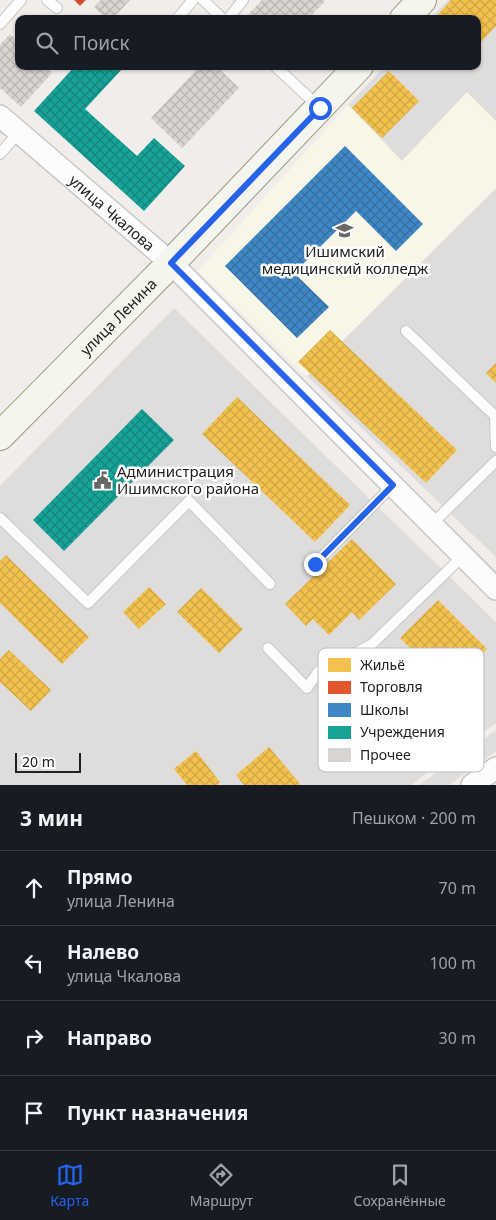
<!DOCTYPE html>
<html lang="ru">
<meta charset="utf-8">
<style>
:root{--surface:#171b24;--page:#242831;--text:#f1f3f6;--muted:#9ea1a6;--line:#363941;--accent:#2563eb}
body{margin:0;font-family:"Noto Sans",sans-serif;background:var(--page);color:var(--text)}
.scale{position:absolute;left:15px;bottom:12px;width:66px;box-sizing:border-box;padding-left:5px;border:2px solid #212121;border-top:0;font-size:14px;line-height:18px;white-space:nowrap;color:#212121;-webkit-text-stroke:4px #fff;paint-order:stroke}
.stop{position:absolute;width:15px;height:15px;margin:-11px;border:4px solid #2563eb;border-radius:50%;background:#fff}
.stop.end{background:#2563eb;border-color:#fff;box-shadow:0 1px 5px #0008}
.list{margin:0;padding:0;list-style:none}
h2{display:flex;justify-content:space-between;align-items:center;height:65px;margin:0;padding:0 20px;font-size:21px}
h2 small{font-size:16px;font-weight:400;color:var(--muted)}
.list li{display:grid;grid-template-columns:32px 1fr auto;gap:15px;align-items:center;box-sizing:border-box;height:75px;padding:0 20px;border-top:1px solid var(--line)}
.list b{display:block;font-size:19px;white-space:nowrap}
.list p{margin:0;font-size:16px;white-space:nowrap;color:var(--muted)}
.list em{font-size:16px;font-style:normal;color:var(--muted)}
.icon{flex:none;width:28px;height:28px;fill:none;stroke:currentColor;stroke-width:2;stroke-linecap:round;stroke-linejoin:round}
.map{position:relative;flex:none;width:496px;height:785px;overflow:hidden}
.search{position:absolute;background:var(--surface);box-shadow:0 1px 4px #0004;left:15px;right:15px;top:15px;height:55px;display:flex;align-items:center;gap:12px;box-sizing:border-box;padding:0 18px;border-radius:10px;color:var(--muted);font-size:19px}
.sheet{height:365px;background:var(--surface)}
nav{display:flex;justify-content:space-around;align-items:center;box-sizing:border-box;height:70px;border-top:1px solid var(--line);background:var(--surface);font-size:14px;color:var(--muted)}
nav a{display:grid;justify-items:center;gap:2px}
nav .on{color:var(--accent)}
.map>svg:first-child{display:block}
.residential{fill:#dfdddb}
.education{fill:#f8f6e7}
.parking{fill:#e0dedd}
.homes{fill:url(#homes-cross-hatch)}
.shops{fill:url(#shops-cross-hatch)}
.schools{fill:url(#schools-cross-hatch)}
.public{fill:url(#public-cross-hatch)}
.building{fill:url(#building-cross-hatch)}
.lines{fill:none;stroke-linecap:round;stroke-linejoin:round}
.lane-casing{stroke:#c8c7c6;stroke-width:12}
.street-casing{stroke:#c8c7c6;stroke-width:24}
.secondary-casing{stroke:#9a9a80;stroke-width:30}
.lane{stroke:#fdfcfc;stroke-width:10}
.street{stroke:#fdfcfc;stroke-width:21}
.secondary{stroke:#f4f5ec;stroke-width:28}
.route{stroke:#2563eb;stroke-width:6}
.labels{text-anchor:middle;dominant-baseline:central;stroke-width:5;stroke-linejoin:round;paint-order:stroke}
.street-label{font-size:15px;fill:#212121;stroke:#fff}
.poi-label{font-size:15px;fill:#212121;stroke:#fff}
.key{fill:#fff;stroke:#bcbcbc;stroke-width:1}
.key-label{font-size:14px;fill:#212121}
</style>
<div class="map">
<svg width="496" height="785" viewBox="0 0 496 785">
<defs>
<pattern id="homes-cross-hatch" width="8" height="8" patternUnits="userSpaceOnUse" patternTransform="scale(1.25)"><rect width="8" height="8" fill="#f2c14e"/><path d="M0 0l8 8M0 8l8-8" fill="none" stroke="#cfa644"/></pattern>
<pattern id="shops-cross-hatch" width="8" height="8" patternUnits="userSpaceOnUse" patternTransform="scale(1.25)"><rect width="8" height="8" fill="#e4572e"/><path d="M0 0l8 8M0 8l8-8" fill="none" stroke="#b84827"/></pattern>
<pattern id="schools-cross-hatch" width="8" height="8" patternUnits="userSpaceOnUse" patternTransform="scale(1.25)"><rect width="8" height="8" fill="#3f88c5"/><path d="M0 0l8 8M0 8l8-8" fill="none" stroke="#346fa0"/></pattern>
<pattern id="public-cross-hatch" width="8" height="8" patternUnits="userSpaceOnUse" patternTransform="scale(1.25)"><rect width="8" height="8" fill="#17a398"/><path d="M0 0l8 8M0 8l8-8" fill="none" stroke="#14847c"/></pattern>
<pattern id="building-cross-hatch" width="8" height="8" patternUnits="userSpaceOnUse" patternTransform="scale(1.25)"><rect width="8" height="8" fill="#d7d4d1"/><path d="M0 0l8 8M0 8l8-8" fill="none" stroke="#b8b6b3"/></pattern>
</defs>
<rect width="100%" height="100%" fill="#f0edea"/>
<g class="residential">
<path d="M 448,0 L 496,0 L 496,121 L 467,93 L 402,161 L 348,105 L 385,66 L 477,66 L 477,19 L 430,19 Z"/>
<path d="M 496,188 L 496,557 L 307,376 Z"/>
<path d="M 174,308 L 496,622 L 496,723 L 411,785 L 0,785 L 0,486 Z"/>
</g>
<path class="education" d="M 467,92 L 496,121 L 496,188 L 307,376 L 198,271 L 348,105 L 402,161 Z"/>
<path class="parking" d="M 496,730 L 496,751 L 449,785 L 419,785 Z"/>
<g class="homes">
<path d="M 451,0 L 496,0 L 496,26 L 477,46 L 477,19 L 434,19 Z"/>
<path d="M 389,71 L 419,101 L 382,138 L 352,108 Z"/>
<path d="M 330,330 L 457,450 L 426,483 L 298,362 Z"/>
<path d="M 496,363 L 496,383 L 486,373 Z"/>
<path d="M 237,397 L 350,505 L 315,542 L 202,434 Z"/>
<path d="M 352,539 L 396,584 L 359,620 L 352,612 L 329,635 L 313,619 L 306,626 L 285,604 Z"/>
<path d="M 6,555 L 89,637 L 62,664 L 0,603 L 0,561 Z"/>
<path d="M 149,587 L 166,604 L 139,629 L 123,612 Z"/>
<path d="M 201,588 L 243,629 L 219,653 L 177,612 Z"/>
<path d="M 438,600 L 487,649 L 449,687 L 400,638 Z"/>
<path d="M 9,650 L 51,690 L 31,711 L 0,682 L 0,659 Z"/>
<path d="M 269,747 L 301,785 L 244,785 L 236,775 Z"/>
<path d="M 196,751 L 220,782 L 217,785 L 187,785 L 174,769 Z"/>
</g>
<path class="shops" d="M 74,0 L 86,0 L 80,6 Z"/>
<path class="schools" d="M 345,146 L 423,224 L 396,251 L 356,211 L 294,273 L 329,307 L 297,338 L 225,266 Z"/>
<g class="public">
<path d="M 75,66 L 120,66 L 122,69 L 85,109 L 137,156 L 154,138 L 185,166 L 144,211 L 34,111 Z"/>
<path d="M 142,409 L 174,440 L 64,551 L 33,520 Z"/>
</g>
<g class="building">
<path d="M 101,0 L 130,0 L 112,19 L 106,19 L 94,7 Z"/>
<path d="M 262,0 L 324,0 L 325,1 L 308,19 L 244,19 Z"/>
<path d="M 10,34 L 19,42 L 19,66 L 45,66 L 52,73 L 21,107 L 0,88 L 0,45 Z"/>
<path d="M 200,66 L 216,66 L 239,88 L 182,148 L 151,118 Z"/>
</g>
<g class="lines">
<defs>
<g id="lane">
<path d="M 47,0 L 57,8"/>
<path d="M 203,0 L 223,19"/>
<path d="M 177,19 L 193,0"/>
<path d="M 228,19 L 243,0"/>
<path d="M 0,24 L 21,0"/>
<path d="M 275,66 L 319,107"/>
<path d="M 0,154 L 19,132"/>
<path d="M 406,331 L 495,416 L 496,447"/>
<path d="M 0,518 L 88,603 L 189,501 L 270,584"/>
<path d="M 432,524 L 496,461"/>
<path d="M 315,564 L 393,485"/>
<path d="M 268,648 L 307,688 L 318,672 L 371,645 L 463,556"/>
</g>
<g id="street">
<path id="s1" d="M 0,116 L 171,263 L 496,589"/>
<path d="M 472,785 L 496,768"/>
</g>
<g id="secondary">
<path d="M 404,19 L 422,0"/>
<path id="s2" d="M 0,436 L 171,263 L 359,66"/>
</g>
</defs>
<use href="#lane" class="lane-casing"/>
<use href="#street" class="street-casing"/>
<use href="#secondary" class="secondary-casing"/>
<use href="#lane" class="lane"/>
<use href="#street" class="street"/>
<use href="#secondary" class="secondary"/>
</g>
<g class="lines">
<path class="route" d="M 315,564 L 393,485 L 171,263 L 320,108"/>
</g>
<defs>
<symbol id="university-bare" viewBox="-9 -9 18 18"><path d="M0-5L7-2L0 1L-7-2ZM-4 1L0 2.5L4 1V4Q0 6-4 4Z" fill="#696867" stroke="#fff" stroke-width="2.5" paint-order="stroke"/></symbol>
<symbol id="civic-bare" viewBox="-9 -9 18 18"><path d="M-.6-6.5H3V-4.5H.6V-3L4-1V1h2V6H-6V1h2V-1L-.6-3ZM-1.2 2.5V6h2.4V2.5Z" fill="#696867" stroke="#fff" stroke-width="2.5" paint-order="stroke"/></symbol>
</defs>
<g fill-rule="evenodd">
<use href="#university-bare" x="332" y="218" width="25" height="25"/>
<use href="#civic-bare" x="90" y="468" width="25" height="25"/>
</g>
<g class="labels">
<g class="street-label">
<text stroke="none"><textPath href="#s1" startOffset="148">улица Чкалова</textPath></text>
<text stroke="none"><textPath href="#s2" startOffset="168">улица Ленина</textPath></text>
</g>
<g class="poi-label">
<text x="345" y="251">Ишимский<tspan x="345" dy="17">медицинский колледж</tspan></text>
<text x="117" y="471" text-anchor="start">Администрация<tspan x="117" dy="17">Ишимского района</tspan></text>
</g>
</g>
<rect x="318" y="648" width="166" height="124" rx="8" class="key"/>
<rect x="328" y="658" width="23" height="14" fill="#f2c14e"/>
<rect x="328" y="681" width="23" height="13" fill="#e4572e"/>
<rect x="328" y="703" width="23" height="14" fill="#3f88c5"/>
<rect x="328" y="726" width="23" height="13" fill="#17a398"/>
<rect x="328" y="748" width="23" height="14" fill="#d7d4d1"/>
<g class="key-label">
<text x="360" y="670">Жильё</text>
<text x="360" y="692">Торговля</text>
<text x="360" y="715">Школы</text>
<text x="360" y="737">Учреждения</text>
<text x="360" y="760">Прочее</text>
</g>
</svg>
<div class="scale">20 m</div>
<div class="stop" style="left:320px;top:108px"></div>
<div class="stop end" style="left:315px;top:564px"></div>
<div class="search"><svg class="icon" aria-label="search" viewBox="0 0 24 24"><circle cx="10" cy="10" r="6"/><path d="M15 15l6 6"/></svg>Поиск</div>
</div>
<section class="sheet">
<h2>3 мин<small>Пешком · 200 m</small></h2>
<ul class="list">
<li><svg class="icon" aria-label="ahead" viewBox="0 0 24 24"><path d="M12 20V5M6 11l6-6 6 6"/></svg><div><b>Прямо</b><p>улица Ленина</p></div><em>70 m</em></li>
<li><svg class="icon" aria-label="left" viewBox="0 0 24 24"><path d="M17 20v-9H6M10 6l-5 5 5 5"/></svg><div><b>Налево</b><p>улица Чкалова</p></div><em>100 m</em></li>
<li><svg class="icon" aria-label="right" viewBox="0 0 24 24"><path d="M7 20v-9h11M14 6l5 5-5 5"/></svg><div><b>Направо</b></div><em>30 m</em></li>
<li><svg class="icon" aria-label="arrive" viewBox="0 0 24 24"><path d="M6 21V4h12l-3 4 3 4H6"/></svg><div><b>Пункт назначения</b></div></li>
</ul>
</section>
<nav>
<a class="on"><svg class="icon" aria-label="map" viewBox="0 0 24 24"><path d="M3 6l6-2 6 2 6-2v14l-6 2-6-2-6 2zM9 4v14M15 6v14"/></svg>Карта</a>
<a><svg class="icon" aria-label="directions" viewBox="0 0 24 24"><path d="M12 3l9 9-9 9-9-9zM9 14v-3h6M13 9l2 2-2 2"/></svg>Маршрут</a>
<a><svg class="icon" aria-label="saved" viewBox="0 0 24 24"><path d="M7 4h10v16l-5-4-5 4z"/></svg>Сохранённые</a>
</nav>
